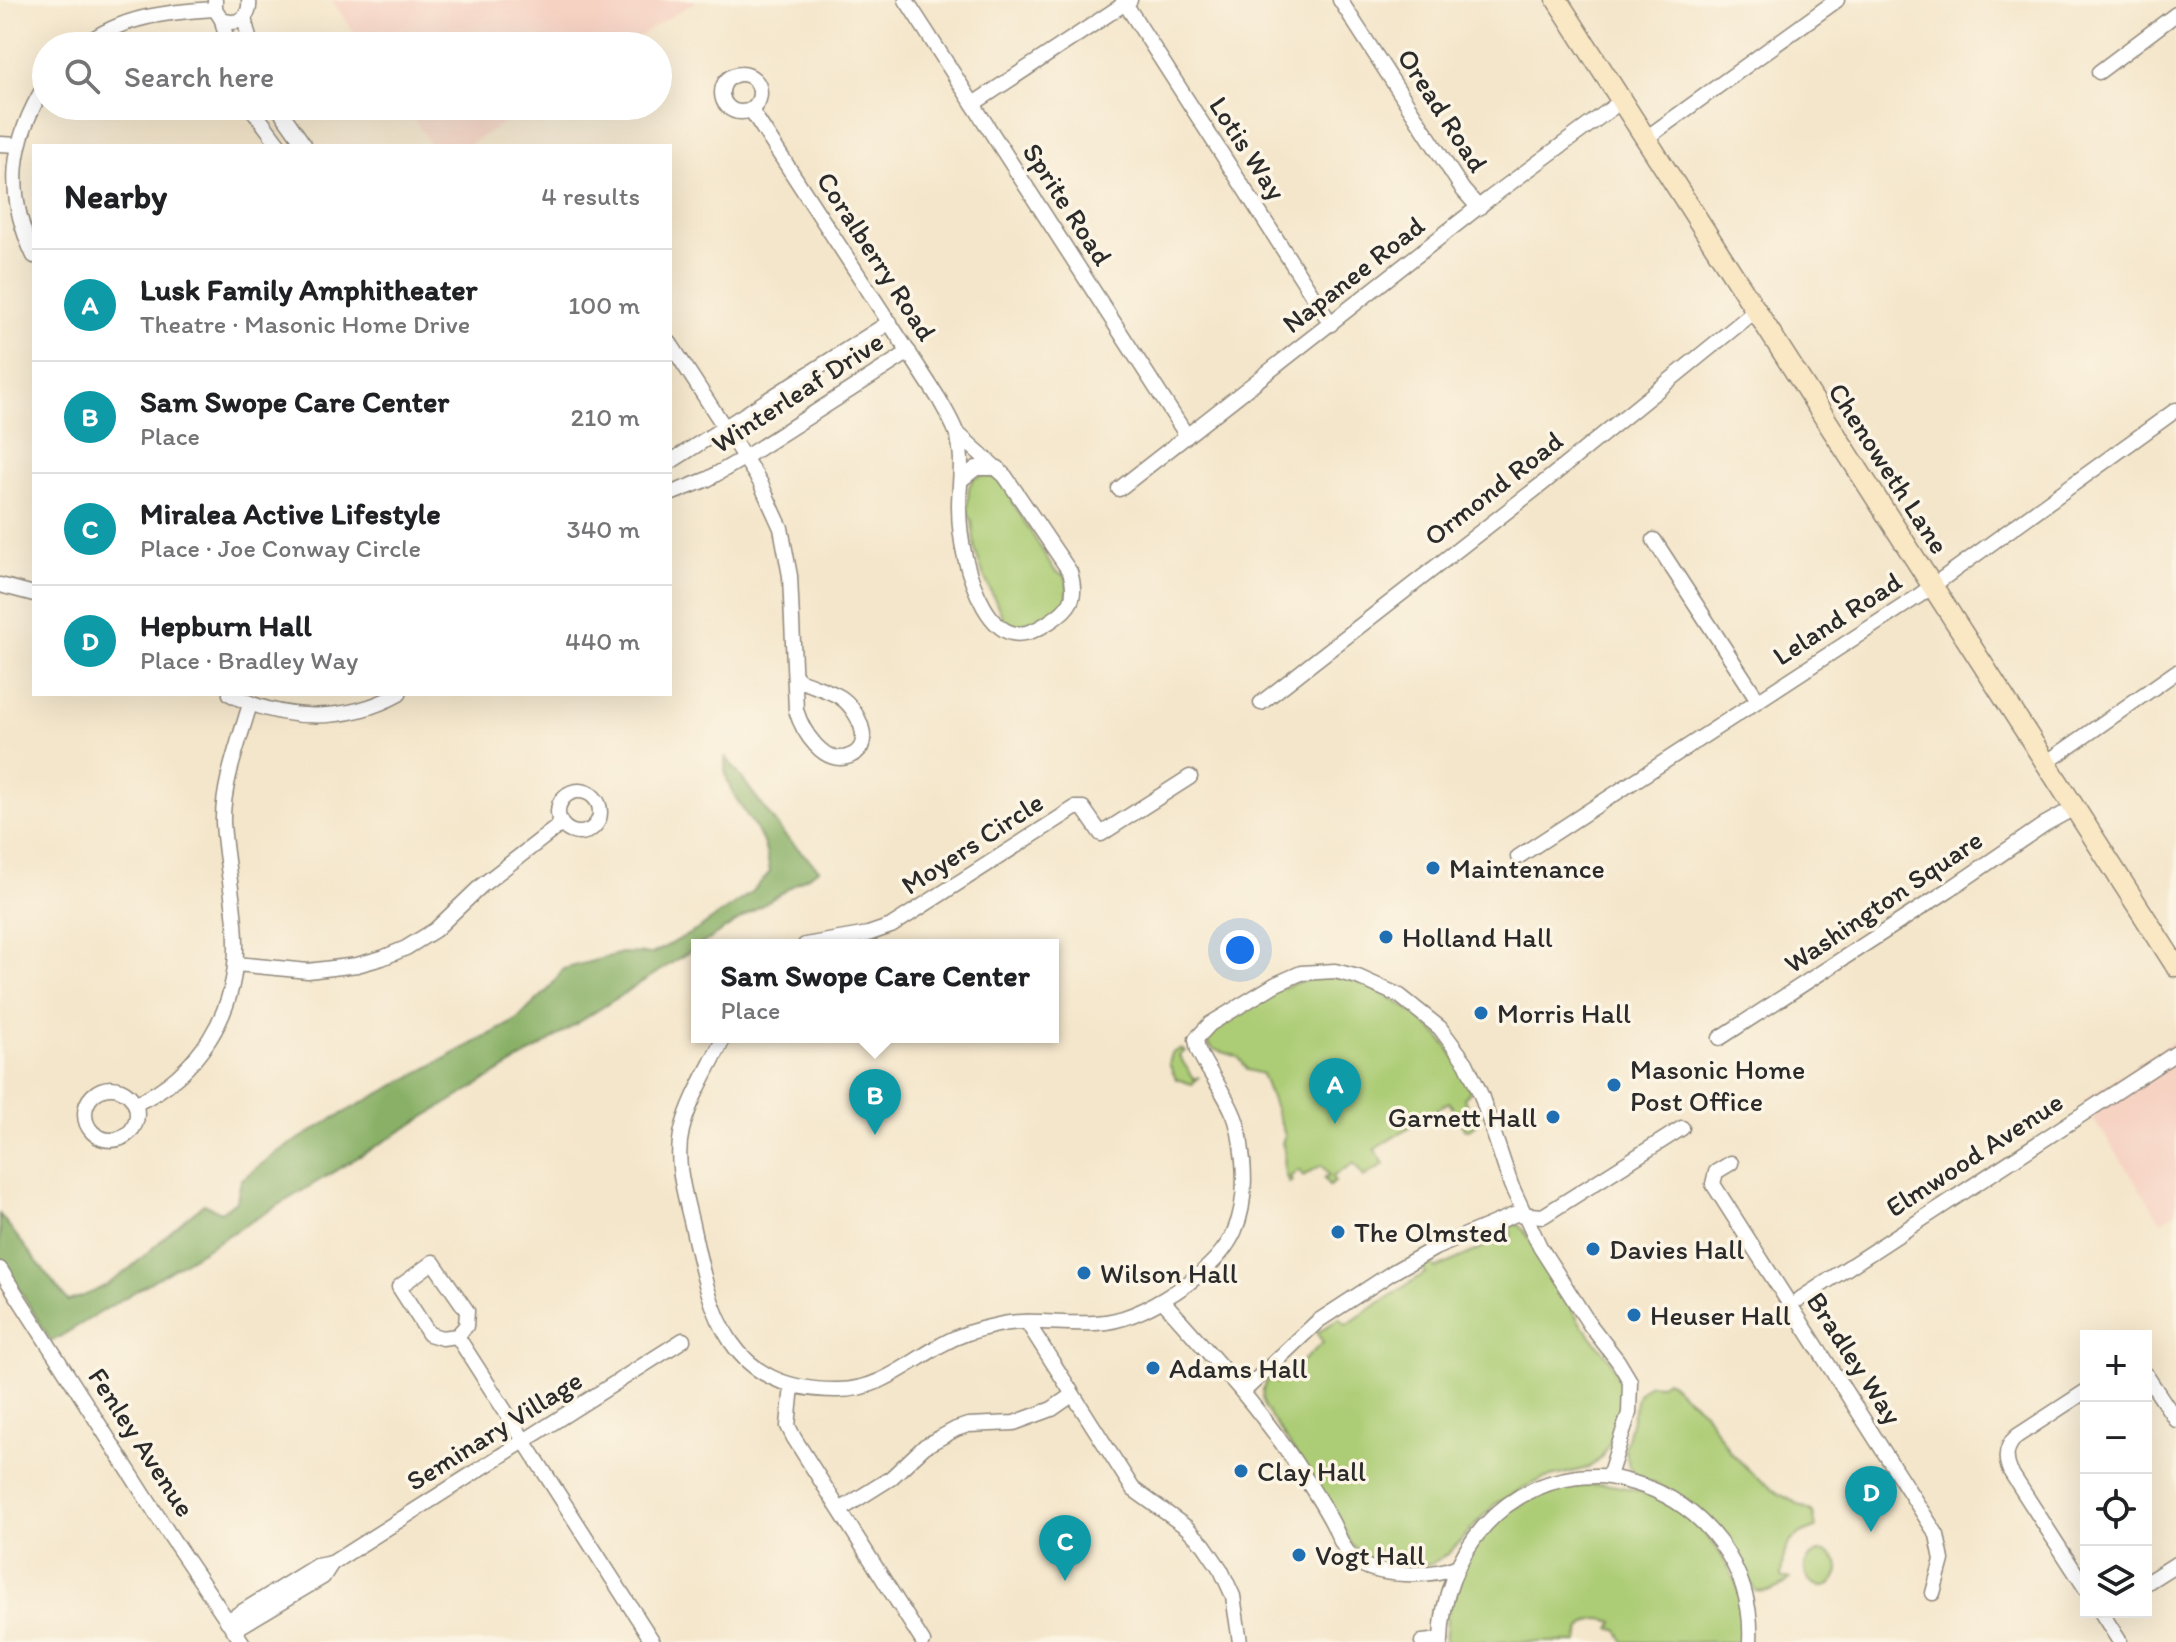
<!DOCTYPE html>
<meta charset="utf-8">
<style>
:root{--surface:#fff;--page:#f6f6f6;--text:#202124;--muted:#757577;--line:#e0e0e0;--accent:#db2777}
body{margin:0;font-family:Itim,sans-serif;background:var(--page);color:var(--text)}
.controls{position:absolute;right:24px;bottom:24px;display:grid;overflow:hidden;border-radius:0px;box-shadow:0 8px 32px #0002}
.controls button{width:72px;height:72px;display:grid;place-items:center;padding:0;border:0;border-bottom:2px solid var(--line);background:var(--surface);color:var(--text);font:40px sans-serif}
.you{position:absolute;left:1240px;top:950px;width:28px;height:28px;margin:-20px;border:6px solid #fff;border-radius:50%;background:#1a73e8;box-shadow:0 0 0 12px #1a73e833}
.badge{display:grid;place-items:center;width:52px;height:52px;border-radius:50%;background:var(--accent);color:#fff;font-size:26px;font-weight:700}
.pin{position:absolute;translate:-50% -66px;filter:drop-shadow(0 2px 4px #0008)}
.pin::after{content:'';position:absolute;top:42px;width:28px;height:24px;background:inherit;clip-path:polygon(0 0,100% 0,50% 100%)}
.popup{position:absolute;left:691px;top:939px;width:368px;height:104px;box-sizing:border-box;display:grid;place-content:center;border-radius:0px;background:var(--surface);filter:drop-shadow(0 2px 6px #0005);font-size:26px;white-space:nowrap;color:var(--muted)}
.popup b{font-size:30px;color:var(--text)}
.popup::after{content:'';position:absolute;left:50%;top:100%;margin-left:-16px;border:16px solid transparent;border-top-color:var(--surface)}
.list{margin:0;padding:0;list-style:none}
h2{display:flex;justify-content:space-between;align-items:center;height:104px;margin:0;padding:0 32px;font-size:34px}
h2 small{font-size:26px;font-weight:400;color:var(--muted)}
.list li{display:grid;grid-template-columns:52px 1fr auto;gap:24px;align-items:center;box-sizing:border-box;height:112px;padding:0 32px;border-top:2px solid var(--line)}
.list b{display:block;font-size:30px;white-space:nowrap}
.list p{margin:0;font-size:26px;white-space:nowrap;color:var(--muted)}
.list em{font-size:26px;font-style:normal;color:var(--muted)}
.icon{flex:none;width:44px;height:44px;fill:none;stroke:currentColor;stroke-width:2;stroke-linecap:round;stroke-linejoin:round}
.map{position:relative;flex:none;width:2176px;height:1642px;overflow:hidden}
.search{position:absolute;background:var(--surface);box-shadow:0 8px 32px #0002;left:32px;top:32px;width:640px;height:88px;display:flex;align-items:center;gap:20px;box-sizing:border-box;padding:0 28px;border-radius:44px;color:var(--muted);font-size:30px}
.panel{position:absolute;background:var(--surface);box-shadow:0 8px 32px #0002;left:32px;top:144px;width:640px;height:552px;border-radius:0px}
.map>svg:first-child{display:block}
.built{fill:#f6d2c3}
.green{fill:#accc74;stroke:#6c7c50;stroke-width:2}
.forest{fill:#89b066;stroke:#5a6e48;stroke-width:2}
.lines{fill:none;stroke-linecap:round;stroke-linejoin:round}
.street-casing{stroke:#90887b;stroke-width:17}
.secondary-casing{stroke:#90887b;stroke-width:23}
.street{stroke:#fff;stroke-width:14}
.secondary{stroke:#fae7c3;stroke-width:20}
.poi-dot{fill:#1f6fb2;stroke:#fcf5e5;stroke-width:3}
.labels{text-anchor:middle;dominant-baseline:central;stroke-width:7;stroke-linejoin:round;paint-order:stroke}
.street-label{font-size:28px;fill:#2b2b2b;stroke:#fcf5e5}
.poi-label{font-size:28px;fill:#2b2b2b;stroke:#fcf5e5;text-anchor:start}
</style>
<div class="map">
<svg width="2176" height="1642" viewBox="0 0 2176 1642">
<rect width="100%" height="100%" fill="#fcf5e5"/>
<filter id="ink" filterUnits="userSpaceOnUse"><feTurbulence type="fractalNoise" baseFrequency=".0125" numOctaves="2"/><feDisplacementMap in="SourceGraphic" scale="16" xChannelSelector="R" yChannelSelector="G"/><feConvolveMatrix kernelMatrix="1 2 1 2 8 2 1 2 1" color-interpolation-filters="sRGB"/></filter>
<filter id="wash" filterUnits="userSpaceOnUse"><feTurbulence type="fractalNoise" baseFrequency=".006" numOctaves="4" result="noise"/><feDisplacementMap in="SourceGraphic" scale="32" xChannelSelector="R" yChannelSelector="G"/><feGaussianBlur stdDeviation="1.8" result="paint"/><feColorMatrix in="noise" values="0 0 0 0 0 0 0 0 0 0 0 0 0 0 0 0 0 1.4 0 .05"/><feComposite in="paint" operator="in"/></filter>
<g filter="url(#wash)">
<rect width="100%" height="100%" fill="#f4e6cb"/>
<g class="built">
<path d="M 332,0 L 697,0 L 624,46 L 364,46 Z"/>
<path d="M 405,106 L 530,106 L 467,146 L 432,146 Z"/>
<path d="M 2176,1039 L 2176,1212 L 2161,1221 L 2082,1101 Z"/>
</g>
<g class="green">
<path d="M 982,475 C 996,474 1012,490 1013,503 L 1055,571 L 1065,576 L 1068,582 L 1067,601 L 1035,628 L 1011,627 L 1005,622 L 983,574 L 975,550 L 972,521 L 967,512 L 969,487 L 973,479 Z"/>
<path d="M 1319,977 C 1329,978 1341,977 1351,980 C 1402,998 1456,1038 1470,1092 L 1464,1098 L 1470,1116 L 1479,1115 L 1480,1121 L 1469,1130 L 1464,1129 L 1449,1102 L 1375,1149 L 1384,1164 L 1364,1177 L 1354,1163 L 1332,1177 L 1335,1182 L 1329,1186 L 1324,1178 L 1329,1175 L 1322,1165 L 1303,1176 L 1299,1170 L 1290,1177 L 1292,1181 L 1289,1183 C 1279,1166 1289,1158 1282,1143 L 1285,1135 L 1262,1074 L 1247,1070 C 1246,1068 1240,1059 1239,1058 C 1226,1049 1211,1056 1205,1038 C 1224,1012 1288,982 1319,977 Z"/>
<path d="M 1180,1049 L 1185,1051 L 1179,1056 L 1194,1079 L 1199,1077 L 1192,1084 L 1176,1079 L 1169,1064 L 1172,1053 Z"/>
<path d="M 1513,1224 L 1519,1225 L 1525,1232 L 1581,1324 L 1609,1358 L 1622,1384 L 1622,1408 L 1614,1434 L 1601,1458 L 1588,1468 L 1542,1479 L 1495,1504 L 1448,1554 L 1432,1563 L 1402,1568 L 1377,1563 L 1359,1552 L 1349,1541 L 1335,1511 L 1264,1407 C 1261,1396 1262,1385 1270,1377 L 1277,1383 L 1323,1343 L 1317,1333 L 1340,1318 L 1346,1325 L 1425,1273 L 1422,1265 L 1430,1261 L 1435,1269 L 1511,1235 L 1509,1225 Z"/>
<path d="M 1666,1380 L 1704,1411 L 1730,1452 L 1754,1475 L 1779,1494 L 1813,1512 L 1816,1528 C 1787,1537 1783,1548 1781,1578 L 1791,1578 C 1781,1589 1769,1593 1755,1591 L 1727,1539 L 1706,1516 L 1679,1495 L 1637,1476 L 1629,1467 L 1625,1447 L 1638,1394 L 1649,1384 L 1659,1385 Z"/>
<path d="M 1600,1484 C 1657,1488 1704,1519 1729,1569 C 1733,1577 1738,1584 1739,1592 C 1743,1608 1744,1626 1746,1642 L 1624,1642 L 1618,1630 L 1611,1629 L 1614,1622 C 1596,1615 1578,1621 1578,1642 L 1445,1642 L 1448,1605 L 1472,1548 L 1507,1513 L 1528,1500 L 1563,1488 Z"/>
<circle cx="1822" cy="1569" r="17"/>
</g>
<path class="forest" d="M 726,757 L 786,837 L 819,869 L 526,1056 L 51,1342 L 0,1257 L 0,1215 L 68,1301 C 128,1285 156,1238 204,1204 L 221,1212 L 237,1200 L 241,1180 L 279,1151 L 334,1118 L 515,1021 L 548,990 L 563,969 L 622,953 L 652,954 L 697,930 L 752,892 L 770,872 C 768,861 766,849 762,840 C 750,814 719,787 726,757 Z"/>
</g>
<g filter="url(#ink)">
<g class="lines">
<defs>
<g id="street">
<path d="M 215,0 L 215,9 L 222,20 L 228,46"/>
<path d="M 906,0 L 1187,436"/>
<path d="M 1123,0 L 1331,324"/>
<path d="M 1340,0 L 1463,190 L 1479,208"/>
<path d="M 244,18 L 251,46"/>
<path d="M 222,20 C 238,26 251,17 249,0"/>
<path d="M 83,46 C 122,16 167,12 215,9"/>
<path d="M 2099,72 L 2176,14"/>
<circle cx="741" cy="93" r="19"/>
<path d="M 973,104 L 1130,0"/>
<path d="M 250,106 L 280,146"/>
<path d="M 277,106 L 305,146"/>
<path d="M 751,110 L 939,399 C 945,410 952,421 956,432 C 965,456 959,481 959,506 C 959,540 967,577 984,607 C 1002,638 1021,641 1049,622 C 1071,608 1078,598 1070,572 L 1005,476 L 956,432"/>
<path d="M 1645,139 L 1837,0"/>
<path d="M 0,144 L 19,145"/>
<path d="M 34,256 C 5,194 10,141 46,84"/>
<path d="M 670,343 L 760,482 L 781,528 L 790,576 L 796,710 C 802,730 824,769 852,755 C 876,744 856,707 840,697 C 828,690 813,686 799,680 L 795,675"/>
<path d="M 670,462 L 890,322"/>
<path d="M 961,480 L 976,468 L 998,468"/>
<path d="M 1119,489 L 1490,198 L 1620,102"/>
<path d="M 670,494 L 708,479 L 744,458 L 909,352"/>
<path d="M 1654,540 L 1758,700"/>
<path d="M 0,585 L 34,594"/>
<path d="M 230,694 C 283,722 346,723 399,694"/>
<path d="M 1261,703 L 1542,484 L 1755,311"/>
<path d="M 2046,763 L 2176,672"/>
<circle cx="579" cy="812" r="21"/>
<path d="M 1518,857 L 1917,597 L 2176,410"/>
<path d="M 805,945 L 868,934 L 891,926 L 1075,808 L 1083,808 L 1101,834 L 1190,777"/>
<path d="M 236,964 L 308,971 L 357,965 L 382,958 L 406,948 L 435,930 L 481,886 L 561,824"/>
<path d="M 724,1037 C 710,1067 690,1098 682,1130 C 674,1162 685,1195 692,1225 C 711,1315 728,1391 838,1390 C 879,1390 907,1364 941,1345 C 958,1335 978,1329 998,1325 C 1033,1317 1070,1327 1106,1322 C 1135,1318 1163,1301 1187,1284 C 1234,1250 1248,1218 1243,1161 C 1241,1145 1240,1128 1233,1113 C 1224,1091 1208,1072 1198,1050 L 1196,1039 L 1210,1024 L 1276,984 L 1301,973 L 1335,971 L 1358,977 L 1400,996 L 1440,1028 L 1466,1063 L 1481,1095 L 1511,1185 L 1540,1247 L 1590,1325 L 1618,1361 L 1630,1381 L 1629,1413 L 1609,1476"/>
<path d="M 1720,1038 L 1950,889 L 2045,824 L 2074,808"/>
<circle cx="111" cy="1114" r="26"/>
<path d="M 135,1104 C 198,1075 237,1013 236,944 C 236,903 225,863 223,822 C 222,785 240,739 250,704"/>
<path d="M 1731,1163 L 1716,1172 L 1713,1184 L 1937,1535 L 1942,1560 L 1933,1593"/>
<path d="M 433,1262 L 467,1311 L 466,1326 L 457,1336 L 442,1338 L 429,1334 L 399,1287 Z"/>
<path d="M 0,1269 L 169,1534 L 242,1642"/>
<path d="M 1800,1299 L 2176,1053"/>
<path d="M 1163,1301 C 1209,1353 1256,1404 1295,1462 C 1308,1482 1322,1503 1333,1524 C 1339,1537 1344,1551 1355,1560 C 1377,1578 1431,1577 1456,1567"/>
<path d="M 1027,1322 L 1133,1489 L 1186,1527 L 1204,1545 L 1221,1570 L 1233,1596 L 1240,1642"/>
<path d="M 457,1336 L 653,1642"/>
<path d="M 2146,1375 L 2176,1420"/>
<path d="M 792,1386 L 788,1426 L 794,1438 L 923,1642"/>
<path d="M 2086,1391 L 2017,1436 C 2006,1446 2004,1457 2010,1471 L 2086,1589"/>
<path d="M 1243,1392 L 1318,1321 L 1393,1272 L 1435,1248 L 1516,1214 L 1543,1216 L 1682,1128"/>
<path d="M 840,1510 L 891,1478 L 925,1446 L 956,1429 L 968,1425 L 1014,1423 L 1052,1409 L 1072,1395"/>
<path d="M 332,1563 L 683,1340"/>
<path d="M 2146,1583 L 2176,1564"/>
<path d="M 2101,1612 L 2120,1642"/>
<path d="M 227,1621 L 316,1566 L 332,1563 L 323,1577 L 234,1630"/>
<path d="M 1422,1642 L 1441,1640"/>
<path d="M 1441,1642 C 1442,1553 1505,1475 1598,1476 C 1611,1476 1622,1480 1634,1483 C 1704,1503 1754,1568 1750,1642"/>
</g>
<path id="secondary" d="M 1557,0 L 2176,966"/>
</defs>
<use href="#street" class="street-casing"/>
<use href="#secondary" class="secondary-casing"/>
<use href="#street" class="street"/>
<use href="#secondary" class="secondary"/>
</g>
</g>
<g class="poi-dot">
<circle cx="1433" cy="868" r="8"/>
<circle cx="1386" cy="937" r="8"/>
<circle cx="1481" cy="1013" r="8"/>
<circle cx="1614" cy="1085" r="8"/>
<circle cx="1553" cy="1117" r="8"/>
<circle cx="1338" cy="1232" r="8"/>
<circle cx="1593" cy="1249" r="8"/>
<circle cx="1084" cy="1273" r="8"/>
<circle cx="1634" cy="1315" r="8"/>
<circle cx="1153" cy="1368" r="8"/>
<circle cx="1241" cy="1471" r="8"/>
<circle cx="1299" cy="1555" r="8"/>
</g>
<g class="labels">
<g class="street-label">
<text transform="translate(1443 110) rotate(57)">Oread Road</text>
<text transform="translate(1248 148) rotate(57)">Lotis Way</text>
<text transform="translate(1068 204) rotate(57)">Sprite Road</text>
<text transform="translate(877 256) rotate(57)">Coralberry Road</text>
<text transform="translate(1353 274) rotate(-38)">Napanee Road</text>
<text transform="translate(797 392) rotate(-33)">Winterleaf Drive</text>
<text transform="translate(1889 468) rotate(57)">Chenoweth Lane</text>
<text transform="translate(1493 488) rotate(-38)">Ormond Road</text>
<text transform="translate(1837 618) rotate(-33)">Leland Road</text>
<text transform="translate(972 843) rotate(-33)">Moyers Circle</text>
<text transform="translate(1883 901) rotate(-34)">Washington Square</text>
<text transform="translate(1974 1154) rotate(-33)">Elmwood Avenue</text>
<text transform="translate(1855 1358) rotate(57)">Bradley Way</text>
<text transform="translate(494 1430) rotate(-32)">Seminary Village</text>
<text transform="translate(142 1442) rotate(57)">Fenley Avenue</text>
</g>
<g class="poi-label">
<text x="1449" y="868">Maintenance</text>
<text x="1402" y="937">Holland Hall</text>
<text x="1497" y="1013">Morris Hall</text>
<text x="1630" y="1069">Masonic Home<tspan x="1630" dy="32">Post Office</tspan></text>
<text x="1537" y="1117" text-anchor="end">Garnett Hall</text>
<text x="1354" y="1232">The Olmsted</text>
<text x="1609" y="1249">Davies Hall</text>
<text x="1100" y="1273">Wilson Hall</text>
<text x="1650" y="1315">Heuser Hall</text>
<text x="1169" y="1368">Adams Hall</text>
<text x="1257" y="1471">Clay Hall</text>
<text x="1315" y="1555">Vogt Hall</text>
</g>
</g>
</svg>
<div class="controls">
<button>+</button>
<button>−</button>
<button><svg class="icon" aria-label="locate" viewBox="0 0 24 24"><circle cx="12" cy="12" r="6"/><path d="M12 2v4M12 18v4M2 12h4M18 12h4"/></svg></button>
<button><svg class="icon" aria-label="layers" viewBox="0 0 24 24"><path d="M12 4l9 5-9 5-9-5zM3 14l9 5 9-5"/></svg></button>
</div>
<div class="you"></div>
<div class="pin badge" style="left:1335px;top:1124px;background:#0f9aa8">A</div>
<div class="pin badge" style="left:875px;top:1135px;background:#0f9aa8">B</div>
<div class="popup"><b>Sam Swope Care Center</b>Place</div>
<div class="pin badge" style="left:1065px;top:1581px;background:#0f9aa8">C</div>
<div class="pin badge" style="left:1871px;top:1532px;background:#0f9aa8">D</div>
<div class="search"><svg class="icon" aria-label="search" viewBox="0 0 24 24"><circle cx="10" cy="10" r="6"/><path d="M15 15l6 6"/></svg>Search here</div>
<section class="panel">
<h2>Nearby<small>4 results</small></h2>
<ul class="list">
<li><span class="badge" style="background:#0f9aa8">A</span><div><b>Lusk Family Amphitheater</b><p>Theatre · Masonic Home Drive</p></div><em>100 m</em></li>
<li><span class="badge" style="background:#0f9aa8">B</span><div><b>Sam Swope Care Center</b><p>Place</p></div><em>210 m</em></li>
<li><span class="badge" style="background:#0f9aa8">C</span><div><b>Miralea Active Lifestyle</b><p>Place · Joe Conway Circle</p></div><em>340 m</em></li>
<li><span class="badge" style="background:#0f9aa8">D</span><div><b>Hepburn Hall</b><p>Place · Bradley Way</p></div><em>440 m</em></li>
</ul>
</section>
</div>
